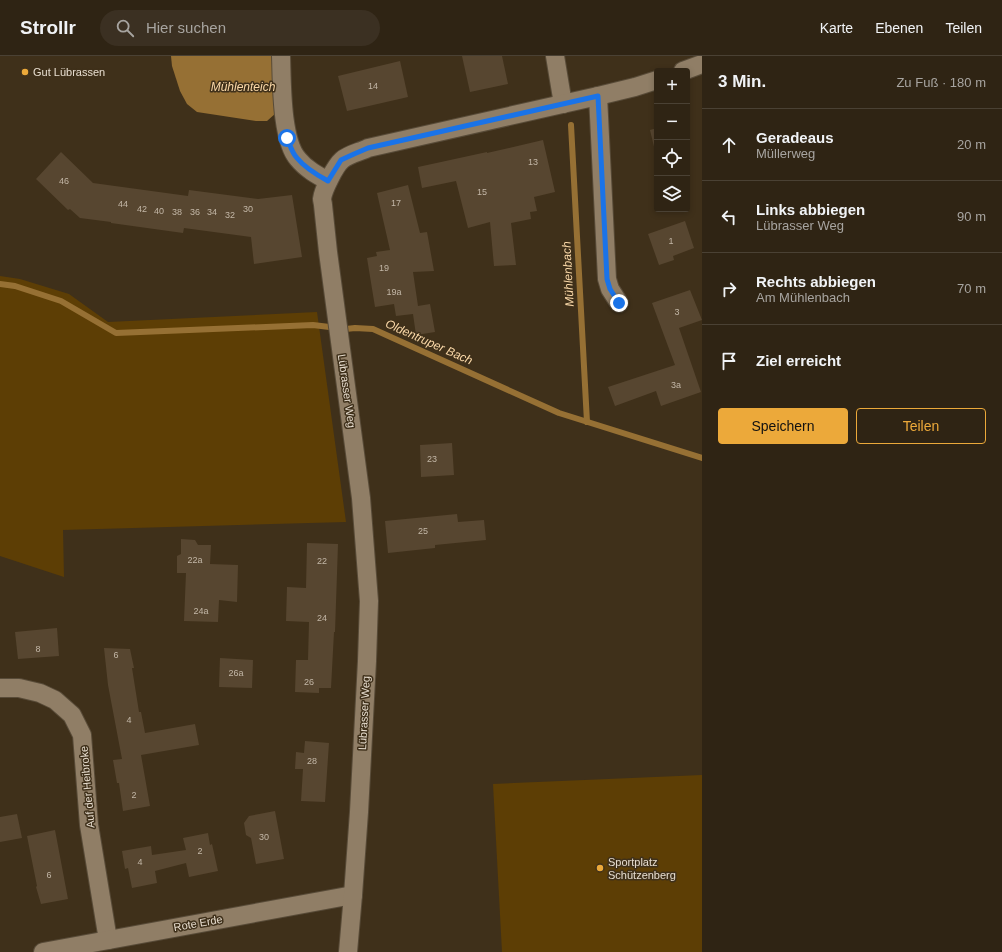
<!DOCTYPE html>
<html lang="de">
<meta charset="utf-8">
<style>
:root{--surface:#2f2414;--page:#3b3022;--text:#f1f3f6;--muted:#a7a4a0;--line:#4a4134;--accent:#eca93a}
body{margin:0;font-family:Arial,sans-serif;background:var(--page);color:var(--text)}
.controls{position:absolute;right:12px;top:12px;display:grid;overflow:hidden;border-radius:4px;box-shadow:0 2px 6px #0003}
.controls button{width:36px;height:36px;display:grid;place-items:center;padding:0;border:0;border-bottom:1px solid var(--line);background:var(--surface);color:var(--text);font:20px sans-serif}
.stop{position:absolute;width:12px;height:12px;margin:-9px;border:3px solid #1a73e8;border-radius:50%;background:#fff}
.stop.end{background:#1a73e8;border-color:#fff;box-shadow:0 1px 4px #0008}
.list{margin:0;padding:0;list-style:none}
h2{display:flex;justify-content:space-between;align-items:center;height:52px;margin:0;padding:0 16px;font-size:17px}
h2 small{font-size:13px;font-weight:400;color:var(--muted)}
.list li{display:grid;grid-template-columns:26px 1fr auto;gap:12px;align-items:center;box-sizing:border-box;height:72px;padding:0 16px;border-top:1px solid var(--line)}
.list b{display:block;font-size:15px;white-space:nowrap}
.list p{margin:0;font-size:13px;white-space:nowrap;color:var(--muted)}
.list em{font-size:13px;font-style:normal;color:var(--muted)}
.actions{display:flex;gap:8px;padding:12px 16px}
.actions a{flex:1;padding:9px 0;border:1px solid var(--accent);border-radius:4px;text-align:center;font-size:14px;color:var(--accent)}
.actions .main{background:var(--accent);color:#111}
.icon{flex:none;width:22px;height:22px;fill:none;stroke:currentColor;stroke-width:2;stroke-linecap:round;stroke-linejoin:round}
.map{position:relative;flex:none;width:702px;height:896px;overflow:hidden}
header{display:flex;align-items:center;gap:24px;box-sizing:border-box;height:56px;padding:0 20px;background:var(--surface);border-bottom:1px solid var(--line)}
header strong{font-size:19px}
nav{display:flex;gap:22px;margin-inline-start:auto;font-size:14px}
.search{width:280px;height:36px;background:var(--page);display:flex;align-items:center;gap:10px;box-sizing:border-box;padding:0 14px;border-radius:22px;color:var(--muted);font-size:15px}
main{display:flex}
aside{flex:1;background:var(--surface)}
.map>svg:first-child{display:block}
.green{fill:#5d3e05}
.water{fill:#967034}
.lines{fill:none;stroke-linecap:round;stroke-linejoin:round}
.stream{stroke:#967034;stroke-width:6}
.building{fill:#574630}
.minor-casing{stroke:#584b38;stroke-width:20}
.minor{stroke:#907e66;stroke-width:18}
.route{stroke:#1a73e8;stroke-width:5}
.poi-dot{fill:#eca93a;stroke:#3f301a;stroke-width:1.5}
.labels{text-anchor:middle;dominant-baseline:central;stroke-width:3;stroke-linejoin:round;paint-order:stroke}
.number-label{font-size:9px;fill:#c3b7a7}
.poi-label{font-size:11px;fill:#e7ddcf;stroke:#3f301a;text-anchor:start}
.street-label{font-size:11px;fill:#e7ddcf;stroke:#3f301a}
.water-label{font-size:12px;font-style:italic;fill:#fad8a8;stroke:#3f301a}
</style>
<header>
<strong>Strollr</strong>
<div class="search"><svg class="icon" aria-label="search" viewBox="0 0 24 24"><circle cx="10" cy="10" r="6"/><path d="M15 15l6 6"/></svg>Hier suchen</div>
<nav><a>Karte</a><a>Ebenen</a><a>Teilen</a></nav>
</header>
<main>
<div class="map">
<svg width="702" height="896" viewBox="0 0 702 896">
<rect width="100%" height="100%" fill="#3f301a"/>
<g class="green">
<path d="M 0,220 L 20,223 L 69,238 L 108,266 L 317,256 L 346,466 L 63,474 L 64,521 L 0,500 Z"/>
<path d="M 702,719 L 702,896 L 502,896 L 493,728 Z"/>
</g>
<path class="water" d="M 171,0 L 274,0 L 276,57 L 267,65 L 256,65 L 197,56 L 187,48 L 180,35 L 172,10 Z"/>
<g class="lines">
<g class="stream">
<path d="M 571,69 L 587,366"/>
<path d="M 0,228 L 15,230 L 61,245 L 116,277 L 313,269 L 346,273 L 355,272 L 373,273 L 559,357 L 702,402"/>
</g>
</g>
<g class="building">
<path d="M 462,0 L 502,0 L 508,28 L 470,36 Z"/>
<path d="M 400,5 L 408,41 L 347,55 L 338,20 Z"/>
<path d="M 657,72 L 657,103 L 650,74 Z"/>
<path d="M 543,84 L 555,136 L 534,141 L 537,155 L 530,156 L 531,163 L 511,167 L 516,209 L 494,210 L 490,166 L 468,172 L 456,125 L 422,132 L 418,111 L 487,96 L 487,97 Z"/>
<path d="M 61,96 L 93,127 L 188,140 L 189,134 L 258,143 L 292,139 L 302,201 L 254,208 L 251,181 L 184,172 L 183,177 L 111,167 L 111,166 L 80,162 L 70,153 L 68,154 L 36,123 Z"/>
<path d="M 408,129 L 420,177 L 427,176 L 434,215 L 413,216 L 418,250 L 430,248 L 435,276 L 416,279 L 413,258 L 396,260 L 394,248 L 375,251 L 367,202 L 377,200 L 376,196 L 390,194 L 377,137 Z"/>
<path d="M 685,165 L 694,192 L 673,200 L 674,204 L 659,209 L 648,178 Z"/>
<path d="M 690,234 L 702,264 L 679,272 L 701,336 L 661,350 L 656,335 L 615,350 L 608,331 L 675,309 L 652,247 Z"/>
<path d="M 452,387 L 454,419 L 421,421 L 420,389 Z"/>
<path d="M 457,458 L 458,466 L 484,464 L 486,484 L 435,489 L 435,492 L 388,497 L 385,465 Z"/>
<path d="M 181,483 L 195,484 L 198,489 L 211,489 L 210,508 L 238,509 L 237,546 L 219,544 L 218,566 L 184,565 L 186,517 L 177,517 L 177,500 L 181,498 Z"/>
<path d="M 307,487 L 338,488 L 335,576 L 334,576 L 331,632 L 319,632 L 319,637 L 295,636 L 296,604 L 308,604 L 309,566 L 286,565 L 287,531 L 306,532 Z"/>
<path d="M 57,572 L 59,600 L 18,603 L 15,576 Z"/>
<path d="M 104,592 L 130,593 L 134,612 L 132,612 L 139,656 L 141,656 L 145,677 L 195,668 L 199,689 L 141,699 L 150,750 L 123,755 L 119,727 L 117,727 L 113,704 L 122,703 L 108,629 Z"/>
<path d="M 220,602 L 253,604 L 252,632 L 219,631 Z"/>
<path d="M 305,685 L 329,687 L 325,746 L 301,745 L 303,713 L 295,713 L 296,696 L 304,697 Z"/>
<path d="M 275,755 L 284,803 L 256,808 L 251,782 L 246,779 L 244,767 L 249,760 Z"/>
<path d="M 17,758 L 22,782 L 0,786 L 0,761 Z"/>
<path d="M 55,774 L 68,843 L 41,848 L 36,831 L 37,830 L 27,780 Z"/>
<path d="M 208,777 L 210,789 L 212,788 L 218,815 L 189,821 L 186,807 L 155,815 L 157,827 L 132,832 L 128,812 L 125,813 L 122,795 L 151,790 L 152,799 L 186,794 L 183,782 Z"/>
</g>
<g class="lines">
<defs>
<g id="minor">
<path d="M 281,0 C 282,26 281,84 298,103 C 306,113 317,119 328,125"/>
<path d="M 555,0 L 563,48"/>
<path d="M 683,15 L 702,8"/>
<path d="M 598,40 L 607,223 L 610,233 L 619,247"/>
<path d="M 0,632 L 19,632 L 40,637 L 55,644 L 72,659 L 82,679 L 89,769 L 108,884"/>
<path d="M 43,896 L 353,839"/>
<path d="M 348,896 L 353,839 L 359,756 L 367,605 L 369,545 L 361,442 L 328,196 L 323,149 C 323,147 322,145 322,143 C 323,134 335,110 342,104 C 349,98 360,96 368,92 L 598,40 L 635,31 L 657,24"/>
</g>
</defs>
<use href="#minor" class="minor-casing"/>
<use href="#minor" class="minor"/>
</g>
<g class="lines">
<path class="route" d="M 287,82 C 290,89 292,97 297,102 C 305,112 317,119 328,125 L 341,104 L 354,98 L 368,92 L 598,40 L 607,223 L 610,233 L 619,247"/>
</g>
<g class="poi-dot">
<circle cx="25" cy="16" r="4"/>
<circle cx="600" cy="812" r="4"/>
</g>
<g class="labels">
<g class="number-label">
<text x="373" y="30">14</text>
<text x="533" y="106">13</text>
<text x="64" y="125">46</text>
<text x="482" y="136">15</text>
<text x="396" y="147">17</text>
<text x="123" y="148">44</text>
<text x="142" y="153">42</text>
<text x="248" y="153">30</text>
<text x="159" y="155">40</text>
<text x="177" y="156">38</text>
<text x="195" y="156">36</text>
<text x="212" y="156">34</text>
<text x="230" y="159">32</text>
<text x="671" y="185">1</text>
<text x="384" y="212">19</text>
<text x="394" y="236">19a</text>
<text x="677" y="256">3</text>
<text x="676" y="329">3a</text>
<text x="432" y="403">23</text>
<text x="423" y="475">25</text>
<text x="195" y="504">22a</text>
<text x="322" y="505">22</text>
<text x="201" y="555">24a</text>
<text x="322" y="562">24</text>
<text x="38" y="593">8</text>
<text x="116" y="599">6</text>
<text x="236" y="617">26a</text>
<text x="309" y="626">26</text>
<text x="129" y="664">4</text>
<text x="312" y="705">28</text>
<text x="134" y="739">2</text>
<text x="264" y="781">30</text>
<text x="200" y="795">2</text>
<text x="140" y="806">4</text>
<text x="49" y="819">6</text>
</g>
<g class="poi-label">
<text x="33" y="16">Gut Lübrassen</text>
<text x="608" y="806">Sportplatz<tspan x="608" dy="13">Schützenberg</tspan></text>
</g>
<g class="street-label">
<text transform="translate(347 335) rotate(82)">Lübrasser Weg</text>
<text transform="translate(364 657) rotate(-87)">Lübrasser Weg</text>
<text transform="translate(87 731) rotate(-95)">Auf der Heibroke</text>
<text transform="translate(198 867) rotate(-10)">Rote Erde</text>
</g>
<g class="water-label">
<text x="243" y="31">Mühlenteich</text>
<text transform="translate(568 218) rotate(-93)">Mühlenbach</text>
<text transform="translate(429 286) rotate(24)">Oldentruper Bach</text>
</g>
</g>
</svg>
<div class="controls">
<button>+</button>
<button>−</button>
<button><svg class="icon" aria-label="locate" viewBox="0 0 24 24"><circle cx="12" cy="12" r="6"/><path d="M12 2v4M12 18v4M2 12h4M18 12h4"/></svg></button>
<button><svg class="icon" aria-label="layers" viewBox="0 0 24 24"><path d="M12 4l9 5-9 5-9-5zM3 14l9 5 9-5"/></svg></button>
</div>
<div class="stop" style="left:287px;top:82px"></div>
<div class="stop end" style="left:619px;top:247px"></div>
</div>
<aside>
<h2>3 Min.<small>Zu Fuß · 180 m</small></h2>
<ul class="list">
<li><svg class="icon" aria-label="ahead" viewBox="0 0 24 24"><path d="M12 20V5M6 11l6-6 6 6"/></svg><div><b>Geradeaus</b><p>Müllerweg</p></div><em>20 m</em></li>
<li><svg class="icon" aria-label="left" viewBox="0 0 24 24"><path d="M17 20v-9H6M10 6l-5 5 5 5"/></svg><div><b>Links abbiegen</b><p>Lübrasser Weg</p></div><em>90 m</em></li>
<li><svg class="icon" aria-label="right" viewBox="0 0 24 24"><path d="M7 20v-9h11M14 6l5 5-5 5"/></svg><div><b>Rechts abbiegen</b><p>Am Mühlenbach</p></div><em>70 m</em></li>
<li><svg class="icon" aria-label="arrive" viewBox="0 0 24 24"><path d="M6 21V4h12l-3 4 3 4H6"/></svg><div><b>Ziel erreicht</b></div></li>
</ul>
<div class="actions"><a class="main">Speichern</a><a>Teilen</a></div>
</aside>
</main>
